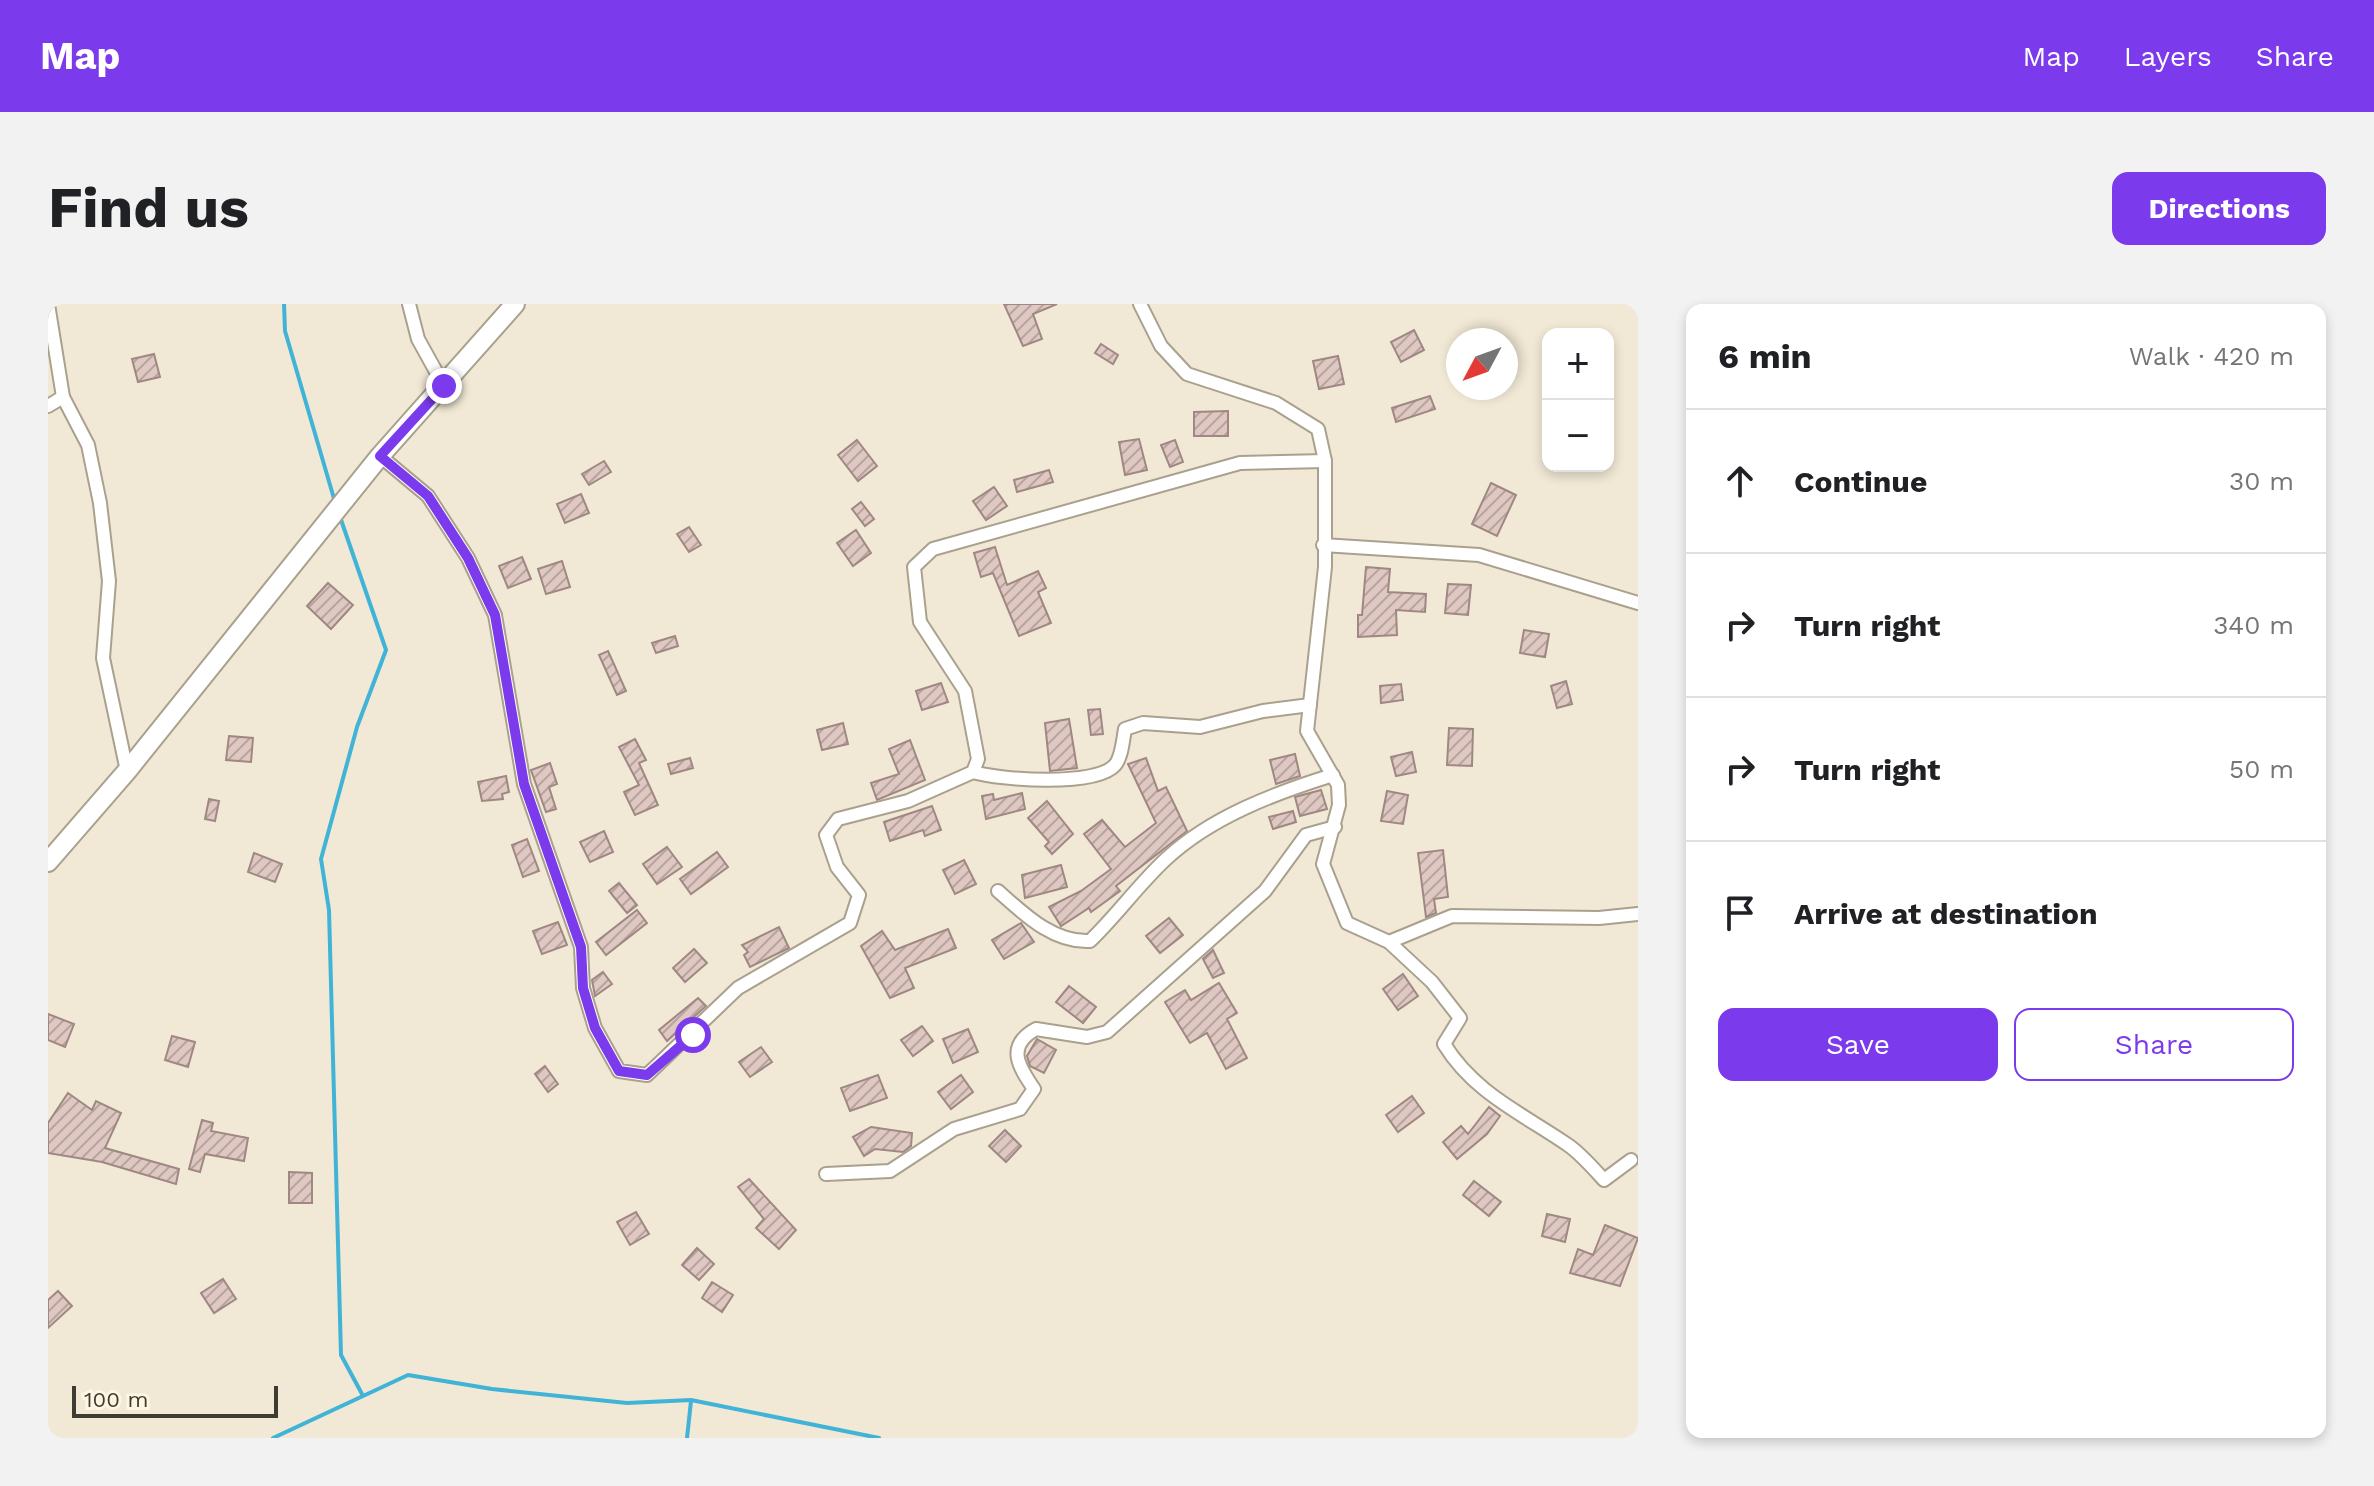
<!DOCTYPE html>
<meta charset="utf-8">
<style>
:root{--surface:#fff;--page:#f2f2f2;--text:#202124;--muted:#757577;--line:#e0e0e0;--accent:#7c3aed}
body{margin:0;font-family:"Work Sans",sans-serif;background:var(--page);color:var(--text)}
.controls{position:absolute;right:24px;top:24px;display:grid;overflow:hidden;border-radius:16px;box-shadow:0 4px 12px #0003}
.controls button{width:72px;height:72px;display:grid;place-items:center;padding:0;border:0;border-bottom:2px solid var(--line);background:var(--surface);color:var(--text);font:40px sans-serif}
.compass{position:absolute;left:1398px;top:24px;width:72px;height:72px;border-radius:50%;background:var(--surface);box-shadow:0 4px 12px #0003;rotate:229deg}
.scale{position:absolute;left:24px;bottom:20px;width:206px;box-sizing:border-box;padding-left:8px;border:4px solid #3e3b33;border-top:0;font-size:22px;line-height:28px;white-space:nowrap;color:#3e3b33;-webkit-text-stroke:6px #fff6e2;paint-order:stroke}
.stop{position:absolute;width:24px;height:24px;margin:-18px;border:6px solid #7c3aed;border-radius:50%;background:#fff}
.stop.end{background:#7c3aed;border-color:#fff;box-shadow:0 2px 8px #0008}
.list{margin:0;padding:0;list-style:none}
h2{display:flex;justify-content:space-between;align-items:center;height:104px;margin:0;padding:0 32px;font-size:34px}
h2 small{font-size:26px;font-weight:400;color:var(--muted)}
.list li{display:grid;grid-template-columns:52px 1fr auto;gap:24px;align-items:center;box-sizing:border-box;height:144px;padding:0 32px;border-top:2px solid var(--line)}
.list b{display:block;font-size:30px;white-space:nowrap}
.list em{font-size:26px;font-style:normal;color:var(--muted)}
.actions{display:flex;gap:16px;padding:24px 32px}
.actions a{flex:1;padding:18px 0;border:2px solid var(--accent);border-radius:16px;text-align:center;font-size:28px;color:var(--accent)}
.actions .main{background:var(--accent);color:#fff}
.icon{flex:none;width:44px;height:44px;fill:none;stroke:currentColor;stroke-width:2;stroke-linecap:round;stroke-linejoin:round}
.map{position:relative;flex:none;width:1590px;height:1134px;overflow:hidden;border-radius:16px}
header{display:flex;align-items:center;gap:48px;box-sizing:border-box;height:112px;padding:0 40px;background:var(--accent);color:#fff}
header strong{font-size:38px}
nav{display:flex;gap:44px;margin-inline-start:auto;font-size:28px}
.intro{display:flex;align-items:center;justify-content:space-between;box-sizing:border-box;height:192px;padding:0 48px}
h1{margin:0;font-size:56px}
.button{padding:20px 36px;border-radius:16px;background:var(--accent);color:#fff;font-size:28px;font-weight:700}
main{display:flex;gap:48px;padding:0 48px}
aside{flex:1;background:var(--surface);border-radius:16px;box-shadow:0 4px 12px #0003}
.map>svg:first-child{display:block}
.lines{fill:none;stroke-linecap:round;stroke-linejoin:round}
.stream{stroke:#41b3d7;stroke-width:4}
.building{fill:url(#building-hatch);stroke:#9f8883;stroke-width:2}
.minor-casing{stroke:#a9a18e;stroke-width:16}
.secondary-casing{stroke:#a9a18e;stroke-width:22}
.minor{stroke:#fff;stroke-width:12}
.secondary{stroke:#fff;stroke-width:18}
.route{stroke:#7c3aed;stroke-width:10}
</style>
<header>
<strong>Map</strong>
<nav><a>Map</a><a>Layers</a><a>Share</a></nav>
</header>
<div class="intro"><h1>Find us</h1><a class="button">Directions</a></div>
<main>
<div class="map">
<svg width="1590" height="1134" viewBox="0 0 1590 1134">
<defs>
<pattern id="building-hatch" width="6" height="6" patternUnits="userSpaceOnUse" patternTransform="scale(2)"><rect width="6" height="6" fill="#e0c8c2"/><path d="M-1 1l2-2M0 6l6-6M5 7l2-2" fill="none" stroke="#b7a49e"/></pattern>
</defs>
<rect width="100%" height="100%" fill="#f1e9d5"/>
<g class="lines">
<g class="stream">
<path d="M 236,0 L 237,27 L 287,198"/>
<path d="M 291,210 L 338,346 L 309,423 L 273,555 L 281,606 L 293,1051 L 314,1090"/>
<path d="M 225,1134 L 360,1071 L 444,1085 L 579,1099 L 643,1096 L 831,1134"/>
<path d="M 639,1134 L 643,1097"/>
</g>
</g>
<g class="building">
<path d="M 956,0 L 1009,0 L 985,10 L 994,35 L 975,42 Z"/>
<path d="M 1366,26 L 1376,46 L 1353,58 L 1343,38 Z"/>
<path d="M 1053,40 L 1070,51 L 1065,60 L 1047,49 Z"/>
<path d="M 106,50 L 112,73 L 90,78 L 84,55 Z"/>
<path d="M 1290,52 L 1296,80 L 1271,85 L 1265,57 Z"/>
<path d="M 1382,92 L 1387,105 L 1348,118 L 1344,104 Z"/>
<path d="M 1180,107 L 1180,132 L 1146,132 L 1146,108 Z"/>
<path d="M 1091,135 L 1099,166 L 1077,171 L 1071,138 Z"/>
<path d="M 809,136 L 829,162 L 810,177 L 790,151 Z"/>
<path d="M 1127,136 L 1135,158 L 1122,163 L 1113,141 Z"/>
<path d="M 556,157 L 563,168 L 541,181 L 534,170 Z"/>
<path d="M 1001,166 L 1005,178 L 969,188 L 966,176 Z"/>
<path d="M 1443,179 L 1468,191 L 1449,232 L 1424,220 Z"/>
<path d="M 946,183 L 959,202 L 938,216 L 925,197 Z"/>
<path d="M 533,190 L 541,209 L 517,219 L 509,200 Z"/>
<path d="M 813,198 L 826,215 L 817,222 L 804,205 Z"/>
<path d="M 641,223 L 653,241 L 641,248 L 629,230 Z"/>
<path d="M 808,226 L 823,249 L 805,262 L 789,239 Z"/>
<path d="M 947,243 L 959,281 L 990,267 L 998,284 L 990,288 L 1003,319 L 971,332 L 945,269 L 933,273 L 926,249 Z"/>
<path d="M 474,253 L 483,275 L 460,284 L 451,262 Z"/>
<path d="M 514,257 L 522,283 L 498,290 L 490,265 Z"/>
<path d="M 1318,263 L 1342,265 L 1340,288 L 1378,290 L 1377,308 L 1348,306 L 1349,331 L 1310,333 L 1310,311 L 1314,311 Z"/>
<path d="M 280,279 L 305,301 L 283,325 L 259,302 Z"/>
<path d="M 1400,280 L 1423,281 L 1420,311 L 1397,309 Z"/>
<path d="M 1476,326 L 1501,330 L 1497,353 L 1472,349 Z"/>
<path d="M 627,332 L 630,342 L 608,349 L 604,339 Z"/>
<path d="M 560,347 L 578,387 L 569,391 L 551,351 Z"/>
<path d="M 1518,377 L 1524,400 L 1509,404 L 1503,382 Z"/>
<path d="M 893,379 L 900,398 L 874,406 L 868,387 Z"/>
<path d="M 1353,380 L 1355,396 L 1333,399 L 1332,382 Z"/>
<path d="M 1052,405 L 1055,430 L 1043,431 L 1040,406 Z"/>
<path d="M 1021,415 L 1029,464 L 1002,467 L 997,419 Z"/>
<path d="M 795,419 L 800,440 L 774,446 L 769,426 Z"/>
<path d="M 1401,424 L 1425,425 L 1424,462 L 1399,461 Z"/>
<path d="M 181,432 L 205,434 L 203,458 L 178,456 Z"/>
<path d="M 587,435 L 598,456 L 591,459 L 610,501 L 587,511 L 576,488 L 591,481 L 571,443 Z"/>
<path d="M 862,436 L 877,476 L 829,496 L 823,479 L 851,470 L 841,445 Z"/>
<path d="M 1364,448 L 1368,468 L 1348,472 L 1343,453 Z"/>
<path d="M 1247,450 L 1252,472 L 1228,480 L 1222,456 Z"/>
<path d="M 642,454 L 645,464 L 623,470 L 620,460 Z"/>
<path d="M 1098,454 L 1110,487 L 1118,483 L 1139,527 L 1068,582 L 1072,587 L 1043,608 L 1041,604 L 1013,622 L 1001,603 L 1033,587 L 1063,565 L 1036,530 L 1054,516 L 1077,543 L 1108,519 L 1080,460 Z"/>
<path d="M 502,459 L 509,480 L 501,483 L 508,505 L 498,508 L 483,466 Z"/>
<path d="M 458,472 L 461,488 L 454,490 L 455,495 L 434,497 L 430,478 Z"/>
<path d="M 1273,486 L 1279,505 L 1252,512 L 1247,493 Z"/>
<path d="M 1339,487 L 1360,491 L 1355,520 L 1333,517 Z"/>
<path d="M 974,489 L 977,505 L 938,515 L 934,492 L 945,490 L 946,496 Z"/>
<path d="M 161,495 L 171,497 L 167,517 L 157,515 Z"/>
<path d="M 999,497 L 1025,530 L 1004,550 L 997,542 L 1001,538 L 980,514 Z"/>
<path d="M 884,502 L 893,526 L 877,532 L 875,526 L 842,537 L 836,518 Z"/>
<path d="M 1245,507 L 1248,518 L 1225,525 L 1221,513 Z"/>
<path d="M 556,527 L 565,548 L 542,558 L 532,538 Z"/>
<path d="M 479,535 L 491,567 L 475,573 L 464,541 Z"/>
<path d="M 619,543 L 634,563 L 609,580 L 595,560 Z"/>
<path d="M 1395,546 L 1400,593 L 1386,595 L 1388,609 L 1378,613 L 1370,549 Z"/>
<path d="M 669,548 L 680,563 L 643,590 L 632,575 Z"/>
<path d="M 206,549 L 234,560 L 227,578 L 200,568 Z"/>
<path d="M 916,556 L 928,580 L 907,590 L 895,566 Z"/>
<path d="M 1013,561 L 1019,583 L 977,594 L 974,571 Z"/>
<path d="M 571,579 L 589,601 L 579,609 L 561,587 Z"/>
<path d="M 589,606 L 599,619 L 558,651 L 548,638 Z"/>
<path d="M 1121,614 L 1135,631 L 1112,649 L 1098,632 Z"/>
<path d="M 510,618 L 519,641 L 494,650 L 485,627 Z"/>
<path d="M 973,619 L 986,638 L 956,655 L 944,636 Z"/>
<path d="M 731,623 L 741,644 L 702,663 L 696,651 L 700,648 L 694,641 Z"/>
<path d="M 900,625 L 908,644 L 857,664 L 866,684 L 842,694 L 813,642 L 834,627 L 847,646 Z"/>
<path d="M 646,645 L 659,659 L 637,678 L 625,664 Z"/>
<path d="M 1165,646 L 1176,669 L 1165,674 L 1155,655 Z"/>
<path d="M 555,668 L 564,680 L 547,692 L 544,676 Z"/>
<path d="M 1355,670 L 1370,692 L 1350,706 L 1335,685 Z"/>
<path d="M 1171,679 L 1189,709 L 1179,715 L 1199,754 L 1178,765 L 1159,729 L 1142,739 L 1117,698 L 1137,686 L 1143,696 Z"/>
<path d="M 1021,682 L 1048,703 L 1035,719 L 1008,698 Z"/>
<path d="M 650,694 L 658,702 L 619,737 L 611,726 Z"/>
<path d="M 0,710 L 26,720 L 17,743 L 0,736 Z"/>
<path d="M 874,722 L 885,737 L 865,752 L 853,736 Z"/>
<path d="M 920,725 L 930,748 L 905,759 L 895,735 Z"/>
<path d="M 124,732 L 147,738 L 140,763 L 117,756 Z"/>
<path d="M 989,735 L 1008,746 L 996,769 L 982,762 L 979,752 Z"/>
<path d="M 713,743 L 724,758 L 702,773 L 691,758 Z"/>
<path d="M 497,762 L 510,780 L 500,788 L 487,770 Z"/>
<path d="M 830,771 L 839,794 L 802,807 L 793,784 Z"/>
<path d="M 913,771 L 925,788 L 903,805 L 890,788 Z"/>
<path d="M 20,789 L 44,806 L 48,797 L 73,809 L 57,844 L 131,865 L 128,880 L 54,858 L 0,849 L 0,819 Z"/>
<path d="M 1364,792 L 1376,809 L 1350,828 L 1338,811 Z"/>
<path d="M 1441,803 L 1452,812 L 1439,830 L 1409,855 L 1395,838 L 1413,822 L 1420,830 Z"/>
<path d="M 154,816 L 165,819 L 163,827 L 200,834 L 196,857 L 157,850 L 152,868 L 141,865 Z"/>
<path d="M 823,823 L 864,829 L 863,842 L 855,848 L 827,845 L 816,852 L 805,833 Z"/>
<path d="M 957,826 L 973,842 L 958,858 L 941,842 Z"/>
<path d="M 241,868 L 264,869 L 264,899 L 241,899 Z"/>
<path d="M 701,875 L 748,926 L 731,945 L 708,924 L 716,915 L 690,883 Z"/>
<path d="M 1426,877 L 1453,898 L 1441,912 L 1415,891 Z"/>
<path d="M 588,908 L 601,930 L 582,941 L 569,918 Z"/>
<path d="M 1499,910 L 1522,915 L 1517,938 L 1494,932 Z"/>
<path d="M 1557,921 L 1590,934 L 1572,982 L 1522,969 L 1530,945 L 1545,951 Z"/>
<path d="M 649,944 L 666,960 L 651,976 L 634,961 Z"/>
<path d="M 175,975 L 188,995 L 166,1009 L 153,989 Z"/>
<path d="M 664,978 L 685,991 L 674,1008 L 654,994 Z"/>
<path d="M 10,987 L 24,1002 L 0,1024 L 0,996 Z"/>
</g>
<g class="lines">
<defs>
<g id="minor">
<path d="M 0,0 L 15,93 L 40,141 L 52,199 L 61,277 L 55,354 L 79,467"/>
<path d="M 361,0 L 370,35 L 396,82"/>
<path d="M 1092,0 L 1113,42 L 1139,70 L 1228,99 L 1270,125 L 1277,157 L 1277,263 L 1259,427 L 1290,481 L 1291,501 L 1275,560 L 1299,619 L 1341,638 L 1384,678 L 1412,714 L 1396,740 C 1426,789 1475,810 1520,841 C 1533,850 1545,864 1556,876 L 1583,856"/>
<path d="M 0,102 L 15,93"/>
<path d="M 332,152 L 380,192 L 420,254 L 447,311 L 476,480 L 533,643 L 535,684 L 547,724 L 571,767 L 599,771 L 690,684 L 802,619 L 811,591 L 789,563 L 778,531 L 790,515 L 860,497 L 925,468 L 930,455 L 917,387 L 872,318 L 866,263 L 885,245 L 1192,159 L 1277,157"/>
<path d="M 1275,241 L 1431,251 L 1590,299"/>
<path d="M 925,468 C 952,476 1048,483 1067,461 C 1074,453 1075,435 1077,425 L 1095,419 L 1152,423 L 1215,407 L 1262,401"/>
<path d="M 950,587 C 976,610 1005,639 1042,637 C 1069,611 1091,580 1118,555 C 1163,513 1227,489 1285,471"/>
<path d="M 1341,638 L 1404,612 L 1551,614 L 1590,610"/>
<path d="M 778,870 L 842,867 L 906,825 L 972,805 L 986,785 C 971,763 957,742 988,725 L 1039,733 L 1059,728 L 1217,587 L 1258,531 L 1287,523"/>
</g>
<path id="secondary" d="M 0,558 L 79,467 L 332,152 L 467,0"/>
</defs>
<use href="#minor" class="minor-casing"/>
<use href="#secondary" class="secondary-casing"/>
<use href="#minor" class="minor"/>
<use href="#secondary" class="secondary"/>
</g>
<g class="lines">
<path class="route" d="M 396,82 L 332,152 L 380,192 L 420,254 L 447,311 L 476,480 L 533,643 L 535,684 L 547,724 L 571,767 L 599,771 L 645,731"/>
</g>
</svg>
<div class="controls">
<button>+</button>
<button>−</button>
</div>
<svg class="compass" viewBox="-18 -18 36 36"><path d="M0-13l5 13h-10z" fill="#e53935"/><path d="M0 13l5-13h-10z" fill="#757577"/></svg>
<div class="scale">100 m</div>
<div class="stop" style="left:645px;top:731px"></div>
<div class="stop end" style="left:396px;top:82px"></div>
</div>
<aside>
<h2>6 min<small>Walk · 420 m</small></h2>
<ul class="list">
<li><svg class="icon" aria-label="ahead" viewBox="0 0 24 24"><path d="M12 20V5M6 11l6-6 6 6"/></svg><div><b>Continue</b></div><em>30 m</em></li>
<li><svg class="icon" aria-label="right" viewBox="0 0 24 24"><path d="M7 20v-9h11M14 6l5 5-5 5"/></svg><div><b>Turn right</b></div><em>340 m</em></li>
<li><svg class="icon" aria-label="right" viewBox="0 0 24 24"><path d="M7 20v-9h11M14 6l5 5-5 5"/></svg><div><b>Turn right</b></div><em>50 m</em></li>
<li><svg class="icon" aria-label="arrive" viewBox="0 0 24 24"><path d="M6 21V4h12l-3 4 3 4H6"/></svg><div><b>Arrive at destination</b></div></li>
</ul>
<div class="actions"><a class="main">Save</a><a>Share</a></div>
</aside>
</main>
